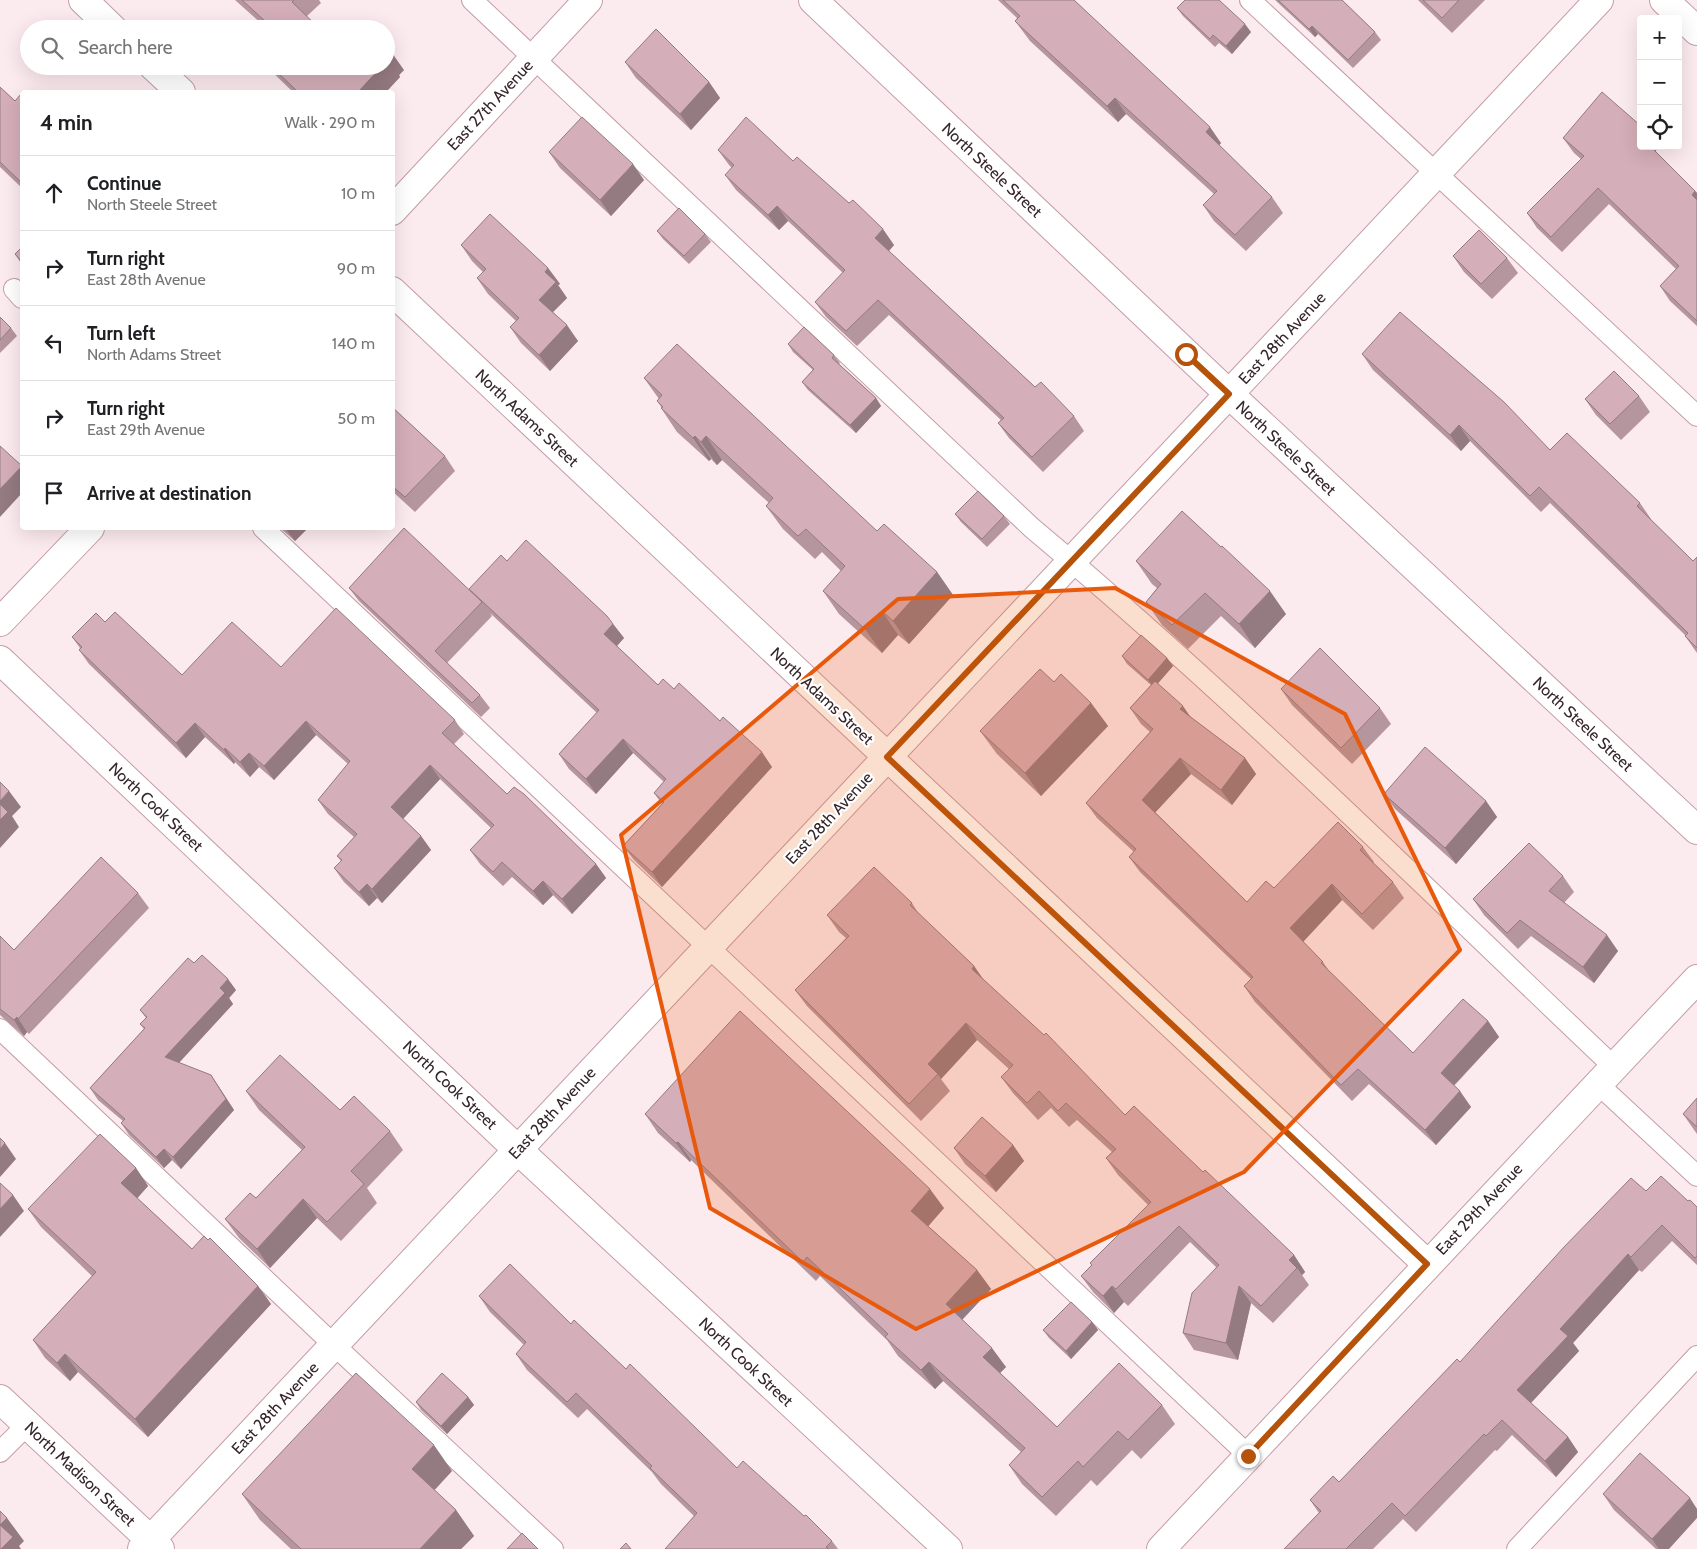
<!DOCTYPE html>
<meta charset="utf-8">
<style>
:root{--surface:#fff;--page:#f6f6f6;--text:#202124;--muted:#757577;--line:#e0e0e0}
body{margin:0;font-family:Cabin,sans-serif;background:var(--page);color:var(--text)}
.controls{position:absolute;right:15px;top:15px;display:grid;overflow:hidden;border-radius:5px;box-shadow:0 5px 20px #0002}
.controls button{width:45px;height:45px;display:grid;place-items:center;padding:0;border:0;border-bottom:1px solid var(--line);background:var(--surface);color:var(--text);font:25px sans-serif}
.stop{position:absolute;width:15px;height:15px;margin:-11px;border:4px solid #b45309;border-radius:50%;background:#fff}
.stop.end{background:#b45309;border-color:#fff;box-shadow:0 1px 5px #0008}
.list{margin:0;padding:0;list-style:none}
h2{display:flex;justify-content:space-between;align-items:center;height:65px;margin:0;padding:0 20px;font-size:21px}
h2 small{font-size:16px;font-weight:400;color:var(--muted)}
.list li{display:grid;grid-template-columns:32px 1fr auto;gap:15px;align-items:center;box-sizing:border-box;height:75px;padding:0 20px;border-top:1px solid var(--line)}
.list b{display:block;font-size:19px;white-space:nowrap}
.list p{margin:0;font-size:16px;white-space:nowrap;color:var(--muted)}
.list em{font-size:16px;font-style:normal;color:var(--muted)}
.icon{flex:none;width:28px;height:28px;fill:none;stroke:currentColor;stroke-width:2;stroke-linecap:round;stroke-linejoin:round}
.map{position:relative;flex:none;width:1697px;height:1549px;overflow:hidden}
.search{position:absolute;background:var(--surface);box-shadow:0 5px 20px #0002;left:20px;top:20px;width:375px;height:55px;display:flex;align-items:center;gap:12px;box-sizing:border-box;padding:0 18px;border-radius:28px;color:var(--muted);font-size:19px}
.panel{position:absolute;background:var(--surface);box-shadow:0 5px 20px #0002;left:20px;top:90px;width:375px;height:440px;border-radius:5px}
.map>svg:first-child{display:block}
.lines{fill:none;stroke-linecap:round;stroke-linejoin:round}
.service-casing{stroke:#c39da7;stroke-width:22}
.minor-casing{stroke:#c39da7;stroke-width:30}
.tertiary-casing{stroke:#c39da7;stroke-width:30}
.service{stroke:#fff;stroke-width:20}
.minor{stroke:#fff;stroke-width:28}
.tertiary{stroke:#fff;stroke-width:28}
.wall{fill:#b6969e}
.shaded-wall{fill:#947a81}
.building{fill:#d4aeb8;stroke:#947a81}
.route{stroke:#b45309;stroke-width:6}
.marked{fill:#e8590c;fill-opacity:0.2;stroke:#e8590c;stroke-width:4;stroke-linejoin:round}
.labels{text-anchor:middle;dominant-baseline:central;stroke-width:4.5;stroke-linejoin:round;paint-order:stroke}
.street-label{font-size:16px;fill:#35262a;stroke:#fff}
</style>
<div class="map">
<svg width="1697" height="1549" viewBox="0 0 1697 1549">
<rect width="100%" height="100%" fill="#fbeaee"/>
<g class="lines">
<defs>
<g id="service">
<path d="M 472,0 L 1032,528 C 1234,697 1422,885 1614,1067"/>
<path d="M 1250,0 L 1697,416"/>
<path d="M 14,289 L 22,298"/>
<path d="M 263,528 L 1248,1455"/>
<path d="M 0,1029 L 334,1345 L 553,1549"/>
<path d="M 1598,1084 L 1697,1176"/>
<path d="M 0,1452 L 27,1425"/>
<path d="M 1517,1549 L 1697,1356"/>
</g>
<g id="minor">
<path d="M 83,0 L 113,29"/>
<path d="M 1664,0 L 1697,31"/>
<path d="M 153,66 L 181,92"/>
<path d="M 392,211 L 588,0"/>
<path d="M 392,291 L 1427,1264"/>
<path d="M 0,622 L 90,528"/>
<path d="M 0,660 L 518,1150 L 948,1549"/>
<path d="M 0,1399 L 160,1549"/>
<path d="M 142,1549 L 1229,394"/>
</g>
<g id="tertiary">
<path d="M 813,0 L 1229,394 L 1697,830"/>
<path d="M 1229,394 L 1599,0"/>
<path d="M 1161,1549 L 1697,979"/>
</g>
</defs>
<use href="#service" class="service-casing"/>
<use href="#minor" class="minor-casing"/>
<use href="#tertiary" class="tertiary-casing"/>
<use href="#service" class="service"/>
<use href="#minor" class="minor"/>
<use href="#tertiary" class="tertiary"/>
</g>
<g class="wall">
<path d="M 235,0 L 319,0 L 321,3 L 307,16 L 263,25 Z"/>
<path d="M 998,0 L 1074,0 L 1221,143 L 1219,145 L 1272,197 L 1283,213 L 1246,251 L 1214,221 L 1203,205 L 1214,194 L 1126,114 L 1118,122 L 1030,41 L 1015,21 L 1017,18 Z"/>
<path d="M 1275,0 L 1342,0 L 1375,32 L 1381,40 L 1353,68 L 1318,34 L 1315,37 Z"/>
<path d="M 1418,0 L 1485,0 L 1452,33 Z"/>
<path d="M 1177,8 L 1251,32 L 1232,54 L 1219,43 L 1215,47 L 1183,16 Z"/>
<path d="M 625,62 L 709,82 L 720,98 L 691,130 L 636,78 Z"/>
<path d="M 266,66 L 386,66 L 404,70 L 399,75 L 400,77 L 386,92 L 293,92 Z"/>
<path d="M 0,87 L 15,101 L 22,96 L 22,188 L 0,167 Z"/>
<path d="M 1563,138 L 1641,146 L 1658,146 L 1659,147 L 1655,152 L 1697,193 L 1697,326 L 1670,301 L 1660,286 L 1676,269 L 1609,204 L 1562,252 L 1537,228 L 1527,213 L 1581,159 L 1574,153 Z"/>
<path d="M 718,150 L 793,161 L 894,245 L 889,251 L 1035,387 L 1074,416 L 1084,431 L 1043,472 L 1009,438 L 998,423 L 1001,420 L 889,315 L 857,346 L 826,317 L 815,302 L 843,273 L 788,221 L 779,230 L 736,190 L 725,175 L 732,168 L 729,165 Z"/>
<path d="M 549,152 L 644,180 L 611,216 L 560,168 Z"/>
<path d="M 657,231 L 705,234 L 711,242 L 689,264 L 663,239 Z"/>
<path d="M 461,245 L 548,268 L 560,284 L 558,285 L 567,298 L 553,312 L 578,341 L 550,371 L 521,343 L 510,327 L 516,321 L 488,294 L 477,278 L 483,272 L 472,261 Z"/>
<path d="M 22,247 L 22,265 L 15,254 Z"/>
<path d="M 1453,256 L 1507,258 L 1518,273 L 1492,299 L 1464,272 Z"/>
<path d="M 0,317 L 11,328 L 17,336 L 0,353 Z"/>
<path d="M 788,344 L 834,355 L 840,363 L 839,364 L 876,398 L 881,406 L 856,433 L 808,390 L 802,382 L 813,370 L 793,352 Z"/>
<path d="M 1362,354 L 1550,450 L 1640,503 L 1651,519 L 1651,520 L 1693,561 L 1697,557 L 1697,653 L 1685,636 L 1685,635 L 1550,503 L 1541,512 L 1470,441 L 1461,451 L 1373,370 Z"/>
<path d="M 644,378 L 877,531 L 937,572 L 953,595 L 909,644 L 898,635 L 882,653 L 839,614 L 823,591 L 841,571 L 822,552 L 815,559 L 783,529 L 766,506 L 769,503 L 722,460 L 717,465 L 711,459 L 709,461 L 677,432 L 661,408 L 662,408 L 657,401 L 659,399 Z"/>
<path d="M 1639,396 L 1650,412 L 1621,440 L 1596,415 L 1585,399 Z"/>
<path d="M 392,407 L 445,456 L 455,471 L 415,512 L 392,491 Z"/>
<path d="M 955,514 L 1004,516 L 1010,524 L 987,547 L 961,522 Z"/>
<path d="M 280,528 L 313,528 L 310,530 L 308,528 L 295,541 Z"/>
<path d="M 507,561 L 613,624 L 624,638 L 617,646 L 658,685 L 674,689 L 720,721 L 772,767 L 662,887 L 634,860 L 623,846 L 662,804 L 654,793 L 664,782 L 633,753 L 596,794 L 569,769 L 559,754 L 597,713 L 490,613 L 492,616 L 447,663 L 480,695 L 490,708 L 481,717 L 359,601 L 349,588 L 471,592 L 469,589 Z"/>
<path d="M 1136,561 L 1286,614 L 1255,648 L 1221,616 L 1188,649 L 1162,625 L 1146,602 L 1157,588 L 1152,584 Z"/>
<path d="M 105,622 L 182,675 L 281,667 L 455,720 L 464,734 L 454,744 L 507,794 L 596,864 L 606,878 L 572,914 L 553,895 L 543,905 L 512,877 L 503,886 L 480,864 L 470,850 L 491,828 L 440,779 L 403,819 L 421,836 L 431,850 L 382,903 L 377,898 L 369,906 L 344,882 L 334,868 L 341,861 L 337,856 L 354,837 L 328,814 L 318,800 L 348,764 L 316,735 L 274,780 L 259,767 L 250,777 L 235,762 L 234,764 L 205,737 L 186,758 L 89,664 L 79,650 L 80,648 L 72,637 Z"/>
<path d="M 1122,656 L 1167,658 L 1173,666 L 1157,684 L 1190,717 L 1245,758 L 1256,774 L 1232,805 L 1191,774 L 1155,812 L 1247,902 L 1363,847 L 1374,862 L 1373,863 L 1393,882 L 1404,898 L 1373,930 L 1342,900 L 1303,942 L 1323,962 L 1329,971 L 1413,1053 L 1488,1021 L 1499,1037 L 1454,1086 L 1471,1107 L 1436,1145 L 1369,1084 L 1352,1101 L 1255,1002 L 1244,986 L 1251,979 L 1140,872 L 1129,857 L 1134,852 L 1097,818 L 1086,803 L 1150,732 L 1141,724 L 1130,708 L 1151,685 L 1127,664 Z"/>
<path d="M 1054,682 L 1091,703 L 1108,726 L 1041,796 L 997,754 L 980,731 Z"/>
<path d="M 1281,689 L 1380,708 L 1391,724 L 1352,764 L 1292,705 Z"/>
<path d="M 1384,794 L 1486,801 L 1497,817 L 1456,864 L 1395,809 Z"/>
<path d="M 1563,876 L 1574,892 L 1564,903 L 1618,951 L 1594,983 L 1531,936 L 1518,949 L 1484,915 L 1473,899 Z"/>
<path d="M 138,893 L 149,908 L 29,1034 L 27,1032 L 24,1036 L 0,1015 L 0,936 L 14,950 Z"/>
<path d="M 912,903 L 920,916 L 974,966 L 983,980 L 1125,1115 L 1203,1172 L 1294,1255 L 1305,1272 L 1302,1275 L 1309,1285 L 1273,1323 L 1251,1303 L 1238,1360 L 1194,1350 L 1183,1333 L 1216,1267 L 1190,1242 L 1128,1306 L 1124,1302 L 1114,1313 L 1093,1292 L 1081,1276 L 1148,1205 L 1118,1175 L 1106,1158 L 1112,1152 L 1077,1120 L 1069,1127 L 1051,1108 L 1038,1120 L 1013,1093 L 1001,1077 L 1009,1069 L 977,1040 L 941,1079 L 950,1091 L 921,1121 L 807,1006 L 795,990 L 846,938 L 839,932 L 827,915 Z"/>
<path d="M 236,990 L 229,998 L 233,1004 L 179,1063 L 219,1087 L 234,1110 L 181,1169 L 172,1160 L 164,1168 L 129,1135 L 121,1123 L 123,1121 L 98,1100 L 90,1088 L 144,1029 L 140,1024 L 146,1018 L 140,1010 Z"/>
<path d="M 246,1091 L 340,1110 L 390,1131 L 403,1150 L 367,1188 L 377,1203 L 341,1241 L 317,1218 L 270,1268 L 239,1238 L 225,1219 L 256,1198 L 302,1150 L 259,1110 Z"/>
<path d="M 1697,1098 L 1697,1134 L 1683,1114 Z"/>
<path d="M 645,1114 L 944,1208 L 928,1226 L 977,1270 L 991,1289 L 962,1320 L 1006,1367 L 1000,1373 L 1057,1427 L 1162,1405 L 1175,1424 L 1141,1459 L 1132,1450 L 1097,1486 L 1091,1480 L 1056,1516 L 1022,1484 L 1009,1465 L 1021,1452 L 943,1381 L 935,1389 L 898,1356 L 887,1340 L 820,1276 L 816,1281 L 691,1160 L 690,1162 L 658,1133 Z"/>
<path d="M 1013,1145 L 1024,1161 L 996,1192 L 965,1164 L 954,1148 Z"/>
<path d="M 136,1168 L 148,1186 L 137,1198 L 192,1249 L 258,1286 L 271,1304 L 148,1437 L 78,1372 L 70,1381 L 45,1358 L 33,1340 L 92,1276 L 41,1227 L 28,1209 Z"/>
<path d="M 1646,1191 L 1688,1201 L 1697,1207 L 1697,1265 L 1672,1241 L 1642,1272 L 1639,1270 L 1573,1343 L 1579,1351 L 1531,1403 L 1568,1437 L 1578,1452 L 1556,1477 L 1512,1435 L 1497,1451 L 1495,1450 L 1416,1532 L 1403,1519 L 1373,1549 L 1284,1549 L 1319,1513 L 1310,1500 L 1339,1482 L 1460,1362 Z"/>
<path d="M 479,1296 L 571,1324 L 626,1369 L 737,1468 L 832,1541 L 838,1549 L 665,1549 L 694,1516 L 661,1484 L 652,1472 L 587,1409 L 578,1418 L 527,1370 L 516,1354 L 524,1345 L 490,1312 Z"/>
<path d="M 1092,1322 L 1098,1330 L 1071,1359 L 1049,1338 L 1043,1330 Z"/>
<path d="M 468,1397 L 474,1405 L 447,1434 L 421,1410 L 416,1402 Z"/>
<path d="M 452,1471 L 434,1490 L 456,1510 L 474,1536 L 461,1549 L 291,1549 L 260,1520 L 242,1494 Z"/>
<path d="M 1603,1494 L 1669,1549 L 1656,1549 L 1614,1510 Z"/>
</g>
<g class="shaded-wall">
<path d="M 1245,24 L 1251,32 L 1232,54 L 1226,46 Z"/>
<path d="M 1312,26 L 1318,34 L 1315,37 L 1309,29 Z"/>
<path d="M 392,53 L 404,70 L 399,75 L 400,77 L 386,92 L 358,92 L 382,66 L 386,66 L 386,58 Z"/>
<path d="M 709,82 L 720,98 L 691,130 L 680,114 Z"/>
<path d="M 1115,98 L 1126,114 L 1118,122 L 1107,106 Z"/>
<path d="M 1210,127 L 1221,143 L 1217,148 L 1206,132 Z"/>
<path d="M 1648,146 L 1658,146 L 1659,147 L 1653,154 Z"/>
<path d="M 633,164 L 644,180 L 611,216 L 600,200 Z"/>
<path d="M 1695,191 L 1697,193 L 1697,203 L 1692,195 Z"/>
<path d="M 777,206 L 788,221 L 779,230 L 768,215 Z"/>
<path d="M 883,229 L 894,245 L 886,254 L 875,238 Z"/>
<path d="M 548,268 L 560,284 L 558,285 L 567,298 L 550,315 L 539,300 L 545,272 Z"/>
<path d="M 567,325 L 578,341 L 550,371 L 539,355 Z"/>
<path d="M 876,398 L 881,406 L 856,433 L 850,425 Z"/>
<path d="M 1459,425 L 1470,441 L 1461,451 L 1450,435 Z"/>
<path d="M 695,436 L 711,459 L 709,461 L 693,438 Z"/>
<path d="M 706,436 L 722,460 L 717,465 L 701,442 Z"/>
<path d="M 22,466 L 22,493 L 0,517 L 0,489 Z"/>
<path d="M 285,528 L 308,528 L 295,541 Z"/>
<path d="M 937,572 L 953,595 L 909,644 L 893,621 Z"/>
<path d="M 1270,591 L 1286,614 L 1255,648 L 1239,624 Z"/>
<path d="M 882,611 L 898,635 L 882,653 L 865,629 Z"/>
<path d="M 613,624 L 624,638 L 614,649 L 604,634 Z"/>
<path d="M 1167,658 L 1173,666 L 1154,688 L 1148,680 Z"/>
<path d="M 1091,703 L 1108,726 L 1041,796 L 1025,773 Z"/>
<path d="M 1183,706 L 1194,722 L 1180,709 Z"/>
<path d="M 306,721 L 316,735 L 274,780 L 264,766 Z"/>
<path d="M 195,723 L 205,737 L 186,758 L 176,743 Z"/>
<path d="M 623,739 L 633,753 L 596,794 L 586,779 Z"/>
<path d="M 225,748 L 235,762 L 234,764 L 224,750 Z"/>
<path d="M 762,752 L 772,767 L 662,887 L 652,872 Z"/>
<path d="M 249,753 L 259,767 L 250,777 L 240,762 Z"/>
<path d="M 1180,758 L 1191,774 L 1153,815 L 1142,800 Z"/>
<path d="M 1245,758 L 1256,774 L 1232,805 L 1221,790 Z"/>
<path d="M 430,765 L 440,779 L 401,821 L 391,807 Z"/>
<path d="M 9,791 L 21,807 L 12,816 L 19,827 L 0,848 L 0,801 Z"/>
<path d="M 1486,801 L 1497,817 L 1456,864 L 1445,848 Z"/>
<path d="M 421,836 L 431,850 L 382,903 L 372,889 Z"/>
<path d="M 596,864 L 606,878 L 572,914 L 562,899 Z"/>
<path d="M 543,881 L 553,895 L 543,905 L 533,891 Z"/>
<path d="M 367,884 L 377,898 L 369,906 L 359,892 Z"/>
<path d="M 1332,884 L 1342,900 L 1301,944 L 1290,928 Z"/>
<path d="M 1607,935 L 1618,951 L 1594,983 L 1583,967 Z"/>
<path d="M 974,966 L 986,983 L 972,969 Z"/>
<path d="M 228,979 L 236,990 L 229,998 L 233,1004 L 173,1069 L 165,1057 L 220,988 Z"/>
<path d="M 17,1017 L 27,1032 L 24,1036 L 14,1020 Z"/>
<path d="M 1488,1021 L 1499,1037 L 1451,1088 L 1441,1073 Z"/>
<path d="M 966,1023 L 977,1040 L 941,1079 L 938,1074 L 928,1064 Z"/>
<path d="M 211,1075 L 234,1110 L 181,1169 L 173,1157 Z"/>
<path d="M 1460,1091 L 1471,1107 L 1436,1145 L 1425,1130 Z"/>
<path d="M 678,1142 L 691,1160 L 690,1162 L 676,1143 Z"/>
<path d="M 5,1143 L 16,1159 L 0,1177 L 0,1149 Z"/>
<path d="M 1013,1145 L 1024,1161 L 996,1192 L 985,1176 Z"/>
<path d="M 164,1149 L 172,1160 L 164,1168 L 156,1157 Z"/>
<path d="M 136,1168 L 148,1186 L 134,1202 L 121,1183 Z"/>
<path d="M 930,1189 L 944,1208 L 925,1230 L 911,1211 Z"/>
<path d="M 13,1195 L 24,1211 L 0,1237 L 0,1209 Z"/>
<path d="M 303,1199 L 317,1218 L 270,1268 L 257,1249 Z"/>
<path d="M 1628,1254 L 1639,1270 L 1573,1343 L 1579,1351 L 1528,1406 L 1517,1390 L 1560,1329 Z"/>
<path d="M 1294,1255 L 1305,1272 L 1302,1275 L 1297,1268 L 1289,1260 Z"/>
<path d="M 977,1270 L 991,1289 L 959,1323 L 946,1304 Z"/>
<path d="M 258,1286 L 271,1304 L 148,1437 L 135,1419 Z"/>
<path d="M 1112,1286 L 1124,1302 L 1114,1313 L 1103,1296 Z"/>
<path d="M 1239,1286 L 1251,1303 L 1238,1360 L 1226,1343 Z"/>
<path d="M 1092,1322 L 1098,1330 L 1071,1359 L 1066,1351 Z"/>
<path d="M 992,1348 L 1006,1367 L 997,1376 L 983,1357 Z"/>
<path d="M 65,1354 L 78,1372 L 70,1381 L 57,1363 Z"/>
<path d="M 929,1362 L 943,1381 L 935,1389 L 921,1370 Z"/>
<path d="M 468,1397 L 474,1405 L 447,1434 L 441,1426 Z"/>
<path d="M 1568,1437 L 1578,1452 L 1556,1477 L 1545,1461 Z"/>
<path d="M 434,1445 L 452,1471 L 430,1495 L 412,1469 Z"/>
<path d="M 1690,1498 L 1697,1509 L 1697,1518 L 1669,1549 L 1659,1549 L 1652,1539 Z"/>
<path d="M 456,1510 L 474,1536 L 461,1549 L 420,1549 Z"/>
<path d="M 7,1518 L 24,1541 L 19,1546 L 21,1549 L 1,1549 L 0,1525 Z"/>
</g>
<g class="building">
<path d="M 242,0 L 294,0 L 292,2 L 320,29 L 260,29 L 266,22 Z"/>
<path d="M 1003,0 L 1074,0 L 1210,127 L 1206,132 L 1272,197 L 1235,235 L 1203,205 L 1217,191 L 1115,98 L 1107,106 L 1019,25 L 1015,21 L 1020,16 Z"/>
<path d="M 1185,0 L 1219,0 L 1245,24 L 1226,46 L 1213,35 L 1210,39 L 1177,8 Z"/>
<path d="M 1278,0 L 1342,0 L 1375,32 L 1348,60 L 1312,26 L 1309,29 Z"/>
<path d="M 1423,0 L 1459,0 L 1442,18 Z"/>
<path d="M 358,21 L 366,29 L 351,29 Z"/>
<path d="M 656,29 L 709,82 L 680,114 L 625,62 Z"/>
<path d="M 386,48 L 392,53 L 386,58 Z"/>
<path d="M 271,66 L 382,66 L 358,92 L 298,92 Z"/>
<path d="M 0,87 L 15,101 L 21,94 L 22,96 L 22,183 L 0,162 Z"/>
<path d="M 1602,92 L 1641,126 L 1641,146 L 1650,146 L 1695,191 L 1692,195 L 1697,200 L 1697,321 L 1660,286 L 1679,266 L 1598,188 L 1551,237 L 1527,213 L 1584,156 L 1563,138 Z"/>
<path d="M 582,117 L 633,164 L 600,200 L 549,152 Z"/>
<path d="M 746,117 L 793,161 L 797,157 L 849,203 L 853,200 L 883,229 L 875,238 L 1035,387 L 1041,382 L 1074,416 L 1032,457 L 998,423 L 1004,418 L 878,300 L 846,331 L 815,302 L 845,270 L 777,206 L 768,215 L 725,175 L 734,165 L 718,150 Z"/>
<path d="M 679,208 L 705,234 L 684,256 L 657,231 Z"/>
<path d="M 490,214 L 548,268 L 545,272 L 556,282 L 539,300 L 567,325 L 539,355 L 510,327 L 519,318 L 477,278 L 486,269 L 461,245 Z"/>
<path d="M 1479,230 L 1507,258 L 1481,284 L 1453,256 Z"/>
<path d="M 22,247 L 22,262 L 15,254 Z"/>
<path d="M 1400,312 L 1504,402 L 1550,450 L 1567,433 L 1640,503 L 1637,506 L 1693,561 L 1697,557 L 1697,648 L 1685,636 L 1688,633 L 1539,487 L 1530,496 L 1459,425 L 1450,435 L 1362,354 Z"/>
<path d="M 0,317 L 11,328 L 0,340 Z"/>
<path d="M 804,327 L 834,355 L 832,358 L 876,398 L 850,425 L 802,382 L 814,369 L 788,344 Z"/>
<path d="M 677,344 L 877,531 L 884,524 L 937,572 L 893,621 L 882,611 L 865,629 L 823,591 L 845,566 L 806,529 L 798,536 L 766,506 L 773,498 L 706,436 L 701,442 L 695,436 L 693,438 L 661,408 L 663,407 L 657,401 L 662,395 L 644,378 Z"/>
<path d="M 1614,371 L 1639,396 L 1610,424 L 1585,399 Z"/>
<path d="M 392,407 L 445,456 L 405,497 L 392,486 Z"/>
<path d="M 0,446 L 22,466 L 0,489 Z"/>
<path d="M 978,491 L 1004,516 L 982,539 L 955,514 Z"/>
<path d="M 1182,511 L 1221,547 L 1222,546 L 1270,591 L 1239,624 L 1205,593 L 1172,625 L 1146,602 L 1161,584 L 1136,561 Z"/>
<path d="M 404,528 L 482,602 L 435,651 L 480,695 L 472,703 L 349,588 Z"/>
<path d="M 526,540 L 607,616 L 613,624 L 604,634 L 658,685 L 663,679 L 674,689 L 679,683 L 720,721 L 723,717 L 762,752 L 652,872 L 623,846 L 664,802 L 654,793 L 666,779 L 623,739 L 586,779 L 559,754 L 599,710 L 469,589 L 501,555 L 507,561 Z"/>
<path d="M 336,608 L 455,720 L 442,733 L 507,794 L 514,787 L 524,794 L 596,864 L 562,899 L 543,881 L 533,891 L 502,862 L 493,872 L 470,850 L 494,825 L 430,765 L 391,807 L 421,836 L 372,889 L 367,884 L 359,892 L 334,868 L 342,860 L 337,856 L 357,834 L 318,800 L 350,761 L 306,721 L 264,766 L 249,753 L 240,762 L 225,748 L 224,750 L 195,723 L 176,743 L 79,650 L 82,647 L 72,637 L 96,613 L 105,622 L 115,612 L 182,675 L 232,622 L 281,667 Z"/>
<path d="M 1141,635 L 1167,658 L 1148,680 L 1122,656 Z"/>
<path d="M 1320,648 L 1380,708 L 1341,748 L 1281,689 Z"/>
<path d="M 1040,669 L 1054,682 L 1061,674 L 1091,703 L 1025,773 L 980,731 Z"/>
<path d="M 1155,681 L 1183,706 L 1180,709 L 1245,758 L 1221,790 L 1180,758 L 1142,800 L 1247,902 L 1266,881 L 1274,888 L 1338,822 L 1363,847 L 1360,850 L 1393,882 L 1362,914 L 1332,884 L 1290,928 L 1323,962 L 1321,963 L 1413,1053 L 1463,999 L 1488,1021 L 1441,1073 L 1460,1091 L 1425,1130 L 1358,1069 L 1341,1085 L 1244,986 L 1253,977 L 1129,857 L 1136,849 L 1086,803 L 1153,729 L 1130,708 Z"/>
<path d="M 1425,747 L 1486,801 L 1445,848 L 1384,794 Z"/>
<path d="M 0,782 L 9,791 L 0,801 Z"/>
<path d="M 0,804 L 8,812 L 0,820 Z"/>
<path d="M 1529,843 L 1563,876 L 1549,891 L 1607,935 L 1583,967 L 1520,920 L 1507,933 L 1473,899 Z"/>
<path d="M 101,857 L 138,893 L 18,1019 L 17,1017 L 14,1020 L 0,1009 L 0,936 L 14,950 Z"/>
<path d="M 874,867 L 912,903 L 910,905 L 974,966 L 972,969 L 1044,1035 L 1046,1033 L 1125,1115 L 1134,1106 L 1203,1172 L 1205,1170 L 1294,1255 L 1289,1260 L 1297,1268 L 1261,1306 L 1239,1286 L 1226,1343 L 1183,1333 L 1192,1293 L 1219,1265 L 1179,1226 L 1116,1289 L 1112,1286 L 1103,1296 L 1081,1276 L 1092,1265 L 1090,1263 L 1151,1202 L 1106,1158 L 1116,1149 L 1066,1103 L 1058,1111 L 1039,1091 L 1027,1103 L 1001,1077 L 1013,1065 L 966,1023 L 928,1064 L 938,1074 L 909,1104 L 795,990 L 849,936 L 827,915 Z"/>
<path d="M 202,955 L 228,979 L 220,988 L 225,993 L 165,1057 L 211,1075 L 226,1099 L 173,1157 L 164,1149 L 156,1157 L 121,1123 L 125,1119 L 90,1088 L 145,1028 L 140,1024 L 147,1017 L 140,1010 L 188,958 L 194,963 Z"/>
<path d="M 740,1011 L 930,1189 L 911,1211 L 977,1270 L 946,1304 L 992,1348 L 983,1357 L 1057,1427 L 1119,1363 L 1162,1405 L 1128,1440 L 1118,1431 L 1083,1467 L 1078,1461 L 1042,1497 L 1009,1465 L 1025,1448 L 929,1362 L 921,1370 L 885,1337 L 888,1334 L 807,1257 L 803,1262 L 678,1142 L 676,1143 L 645,1114 Z"/>
<path d="M 280,1055 L 340,1110 L 354,1096 L 390,1131 L 351,1171 L 364,1184 L 327,1222 L 303,1199 L 257,1249 L 225,1219 L 250,1193 L 256,1198 L 305,1147 L 246,1091 Z"/>
<path d="M 1697,1098 L 1697,1127 L 1683,1114 Z"/>
<path d="M 982,1117 L 1013,1145 L 985,1176 L 954,1148 Z"/>
<path d="M 100,1134 L 136,1168 L 121,1183 L 192,1249 L 204,1236 L 208,1240 L 210,1238 L 258,1286 L 135,1419 L 65,1354 L 57,1363 L 33,1340 L 96,1272 L 28,1209 Z"/>
<path d="M 0,1138 L 5,1143 L 0,1149 Z"/>
<path d="M 1661,1176 L 1688,1201 L 1690,1200 L 1697,1207 L 1697,1256 L 1695,1258 L 1662,1225 L 1631,1257 L 1628,1254 L 1560,1329 L 1568,1336 L 1517,1390 L 1568,1437 L 1545,1461 L 1502,1420 L 1486,1436 L 1484,1434 L 1405,1516 L 1392,1503 L 1346,1549 L 1284,1549 L 1321,1511 L 1310,1500 L 1333,1476 L 1339,1482 L 1457,1359 L 1460,1362 L 1564,1247 L 1631,1178 L 1646,1191 Z"/>
<path d="M 0,1183 L 13,1195 L 0,1209 Z"/>
<path d="M 510,1264 L 571,1324 L 574,1320 L 626,1369 L 630,1364 L 737,1468 L 743,1461 L 804,1516 L 806,1515 L 832,1541 L 826,1547 L 829,1549 L 665,1549 L 697,1513 L 650,1468 L 652,1466 L 576,1393 L 567,1402 L 516,1354 L 526,1342 L 479,1296 Z"/>
<path d="M 1071,1302 L 1092,1322 L 1066,1351 L 1043,1330 Z"/>
<path d="M 356,1373 L 434,1445 L 412,1469 L 456,1510 L 420,1549 L 301,1549 L 242,1494 Z"/>
<path d="M 442,1373 L 468,1397 L 441,1426 L 416,1402 Z"/>
<path d="M 1640,1453 L 1690,1498 L 1652,1539 L 1603,1494 Z"/>
<path d="M 0,1511 L 7,1518 L 0,1525 L 13,1537 L 1,1549 L 0,1549 Z"/>
<path d="M 522,1533 L 538,1549 L 507,1549 Z"/>
<path d="M 626,1543 L 631,1549 L 620,1549 Z"/>
</g>
<g class="lines">
<path class="route" d="M 1186,354 L 1229,394 L 887,757 L 1427,1264 L 1248,1456"/>
</g>
<path class="marked" d="M 1115,588 L 1345,714 L 1460,950 L 1244,1172 L 916,1329 L 710,1208 L 621,835 L 898,599 Z"/>
<g class="labels">
<g class="street-label">
<text transform="translate(490 105) rotate(-47)">East 27th Avenue</text>
<text transform="translate(992 170) rotate(43)">North Steele Street</text>
<text transform="translate(1282 338) rotate(-47)">East 28th Avenue</text>
<text transform="translate(527 418) rotate(43)">North Adams Street</text>
<text transform="translate(1286 448) rotate(43)">North Steele Street</text>
<text transform="translate(822 696) rotate(43)">North Adams Street</text>
<text transform="translate(1583 724) rotate(43)">North Steele Street</text>
<text transform="translate(156 807) rotate(43)">North Cook Street</text>
<text transform="translate(829 818) rotate(-47)">East 28th Avenue</text>
<text transform="translate(450 1085) rotate(43)">North Cook Street</text>
<text transform="translate(552 1113) rotate(-47)">East 28th Avenue</text>
<text transform="translate(1479 1209) rotate(-47)">East 29th Avenue</text>
<text transform="translate(746 1362) rotate(43)">North Cook Street</text>
<text transform="translate(275 1408) rotate(-47)">East 28th Avenue</text>
<text transform="translate(80 1474) rotate(43)">North Madison Street</text>
</g>
</g>
</svg>
<div class="controls">
<button>+</button>
<button>−</button>
<button><svg class="icon" aria-label="locate" viewBox="0 0 24 24"><circle cx="12" cy="12" r="6"/><path d="M12 2v4M12 18v4M2 12h4M18 12h4"/></svg></button>
</div>
<div class="stop" style="left:1186px;top:354px"></div>
<div class="stop end" style="left:1248px;top:1456px"></div>
<div class="search"><svg class="icon" aria-label="search" viewBox="0 0 24 24"><circle cx="10" cy="10" r="6"/><path d="M15 15l6 6"/></svg>Search here</div>
<section class="panel">
<h2>4 min<small>Walk · 290 m</small></h2>
<ul class="list">
<li><svg class="icon" aria-label="ahead" viewBox="0 0 24 24"><path d="M12 20V5M6 11l6-6 6 6"/></svg><div><b>Continue</b><p>North Steele Street</p></div><em>10 m</em></li>
<li><svg class="icon" aria-label="right" viewBox="0 0 24 24"><path d="M7 20v-9h11M14 6l5 5-5 5"/></svg><div><b>Turn right</b><p>East 28th Avenue</p></div><em>90 m</em></li>
<li><svg class="icon" aria-label="left" viewBox="0 0 24 24"><path d="M17 20v-9H6M10 6l-5 5 5 5"/></svg><div><b>Turn left</b><p>North Adams Street</p></div><em>140 m</em></li>
<li><svg class="icon" aria-label="right" viewBox="0 0 24 24"><path d="M7 20v-9h11M14 6l5 5-5 5"/></svg><div><b>Turn right</b><p>East 29th Avenue</p></div><em>50 m</em></li>
<li><svg class="icon" aria-label="arrive" viewBox="0 0 24 24"><path d="M6 21V4h12l-3 4 3 4H6"/></svg><div><b>Arrive at destination</b></div></li>
</ul>
</section>
</div>
